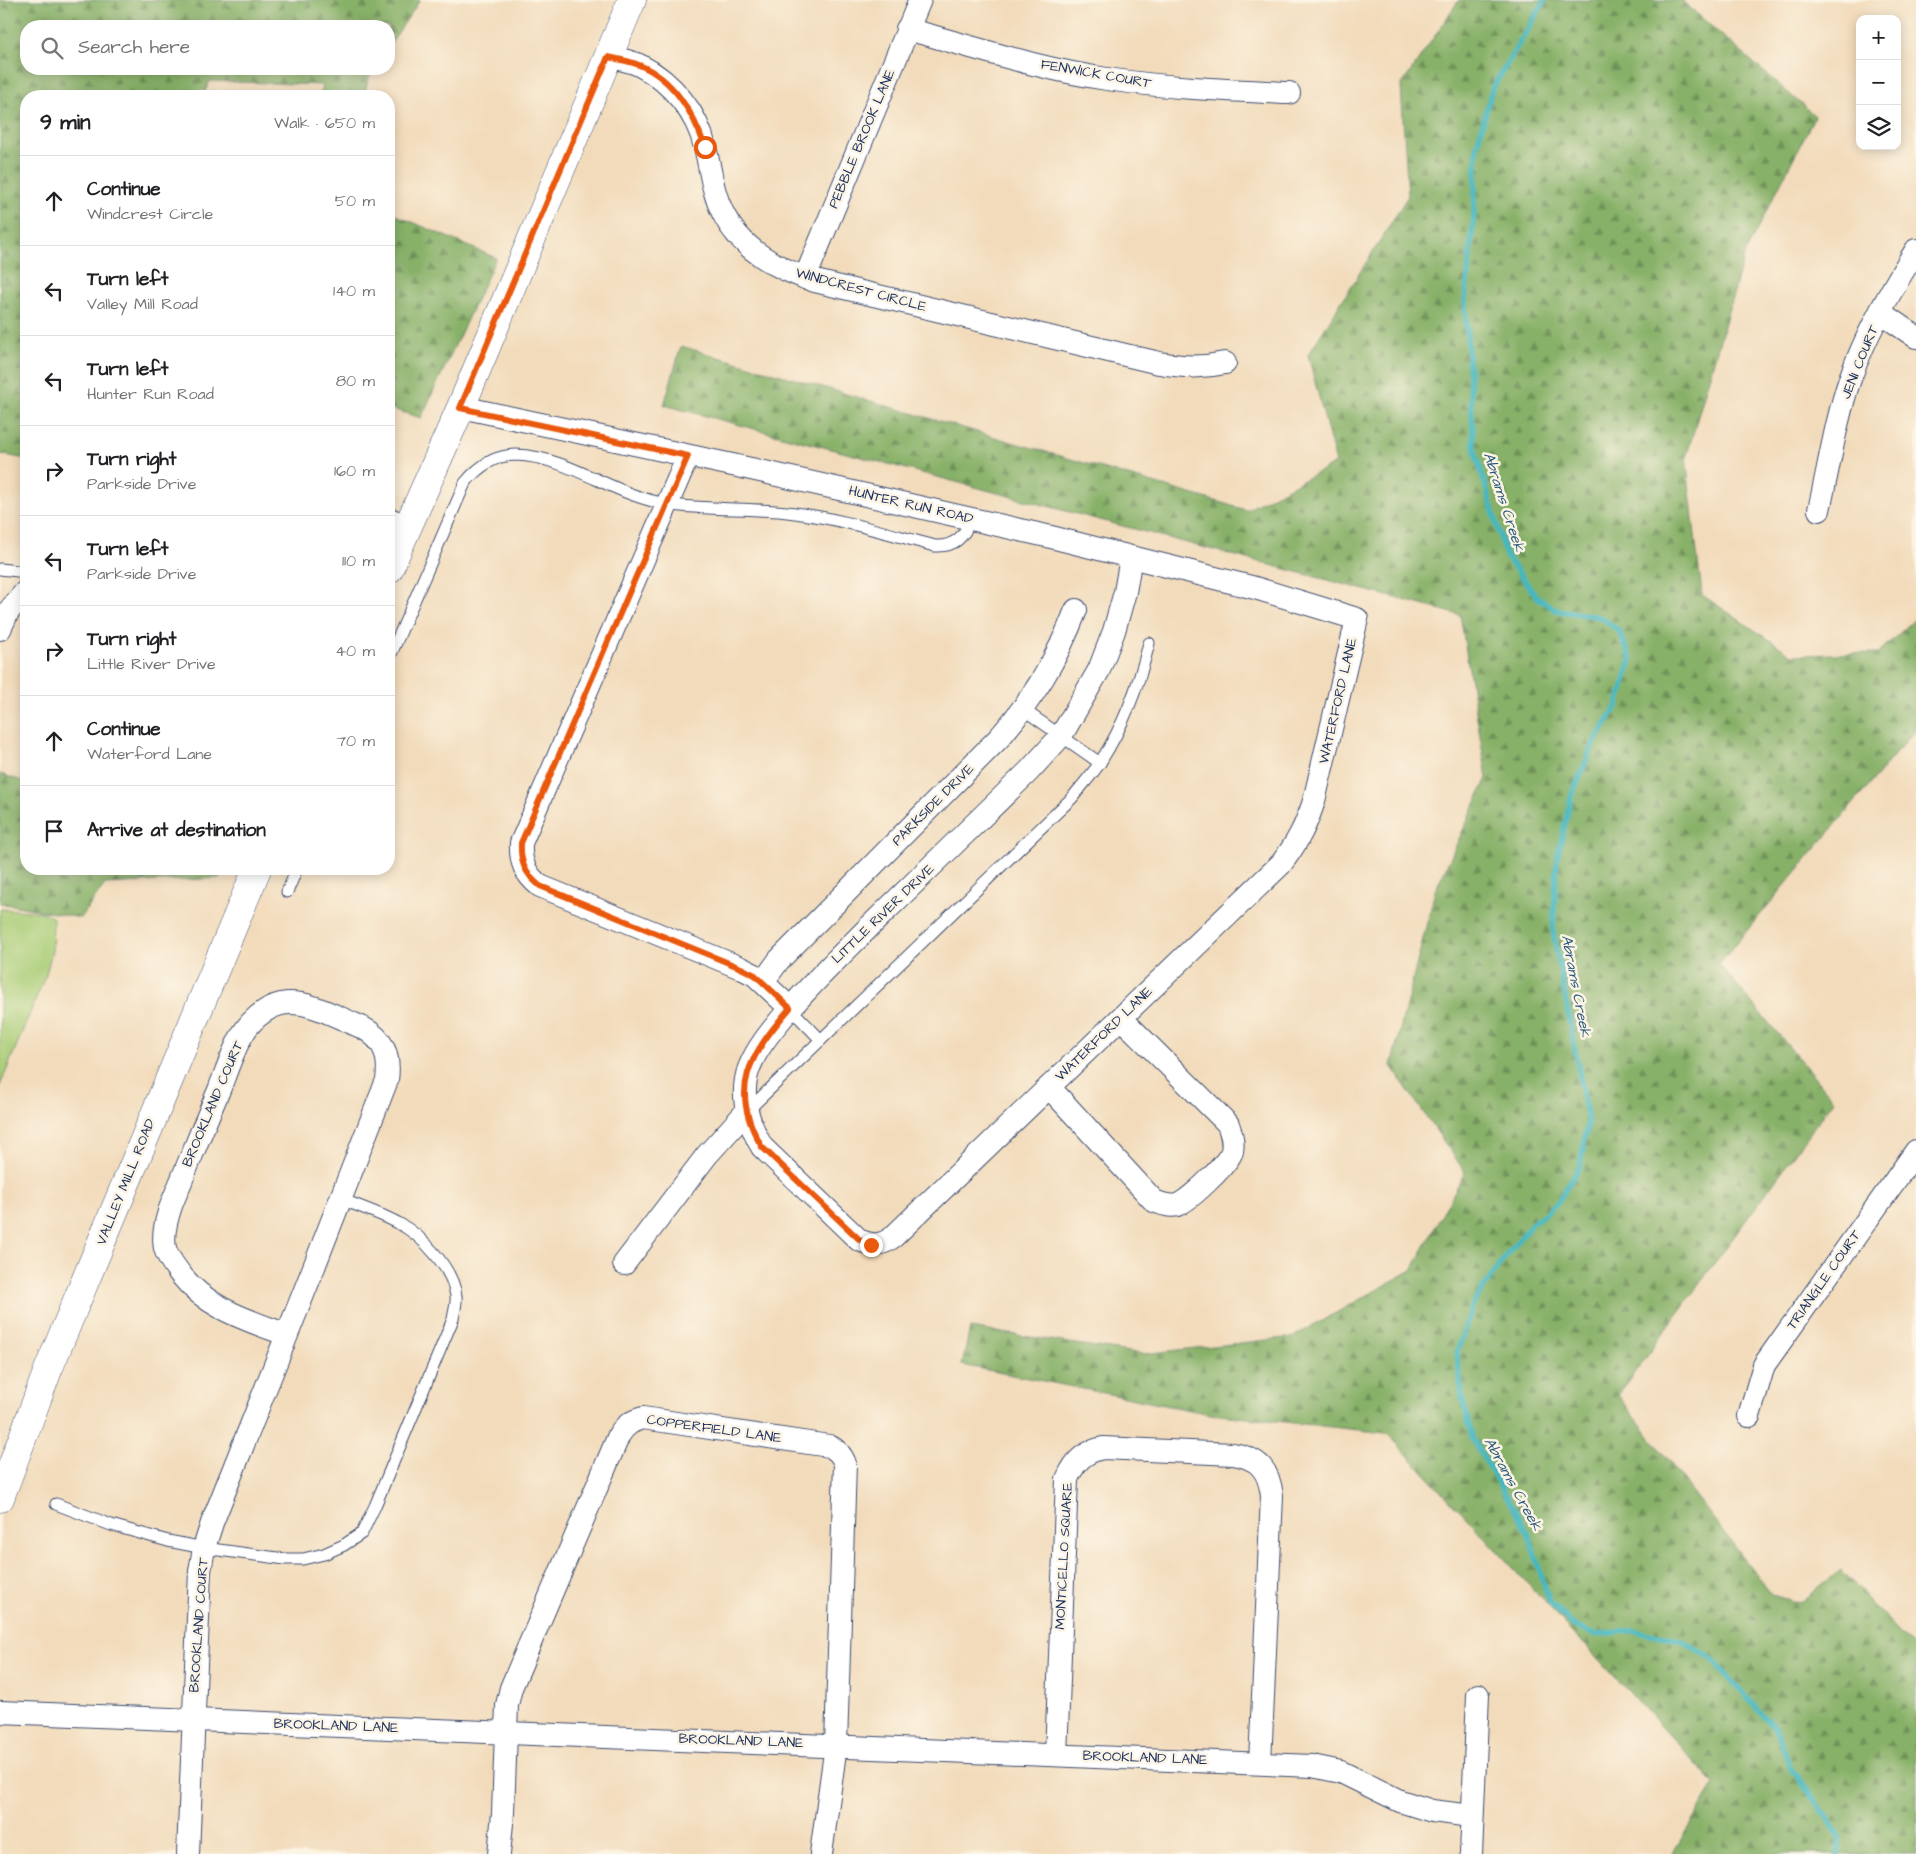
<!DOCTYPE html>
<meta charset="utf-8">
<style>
:root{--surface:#fff;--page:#f6f6f6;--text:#202124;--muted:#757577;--line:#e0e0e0}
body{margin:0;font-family:"Architects Daughter",sans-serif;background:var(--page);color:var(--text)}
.controls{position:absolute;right:15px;top:15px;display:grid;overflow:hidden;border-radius:10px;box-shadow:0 2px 12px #0003}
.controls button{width:45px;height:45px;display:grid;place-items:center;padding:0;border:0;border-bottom:1px solid var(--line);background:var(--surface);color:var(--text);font:25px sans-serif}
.stop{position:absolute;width:15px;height:15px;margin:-11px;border:4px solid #ea580c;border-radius:50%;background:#fff}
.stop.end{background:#ea580c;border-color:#fff;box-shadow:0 1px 5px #0008}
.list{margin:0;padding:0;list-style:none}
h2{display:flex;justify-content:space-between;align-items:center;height:65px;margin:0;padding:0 20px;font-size:21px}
h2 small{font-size:16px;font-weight:400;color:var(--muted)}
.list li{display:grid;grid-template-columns:32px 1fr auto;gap:15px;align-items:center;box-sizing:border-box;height:90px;padding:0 20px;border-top:1px solid var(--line)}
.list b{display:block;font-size:19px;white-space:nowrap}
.list p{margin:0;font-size:16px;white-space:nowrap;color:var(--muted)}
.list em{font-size:16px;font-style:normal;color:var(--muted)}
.icon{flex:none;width:28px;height:28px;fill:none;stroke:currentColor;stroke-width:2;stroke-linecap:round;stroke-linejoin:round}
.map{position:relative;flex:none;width:1916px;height:1854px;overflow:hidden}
.search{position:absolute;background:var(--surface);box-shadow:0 2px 12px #0003;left:20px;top:20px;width:375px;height:55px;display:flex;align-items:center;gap:12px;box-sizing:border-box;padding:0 18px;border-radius:20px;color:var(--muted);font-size:19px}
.panel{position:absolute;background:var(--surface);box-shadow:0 2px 12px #0003;left:20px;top:90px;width:375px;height:785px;border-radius:20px}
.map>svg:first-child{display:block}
.grass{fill:#aace78;stroke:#627e6b}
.forest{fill:url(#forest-firs);stroke:#517063}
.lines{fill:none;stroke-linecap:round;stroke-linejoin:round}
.stream{stroke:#47b7bf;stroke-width:5.5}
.service-casing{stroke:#3b496c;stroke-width:13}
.minor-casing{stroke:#3b496c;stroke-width:24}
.tertiary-casing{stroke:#3b496c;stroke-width:29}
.service{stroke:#fff;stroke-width:11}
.minor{stroke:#fff;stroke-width:22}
.tertiary{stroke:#fff;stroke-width:28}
.route{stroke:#ea580c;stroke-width:6}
.labels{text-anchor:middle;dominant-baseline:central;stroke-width:5;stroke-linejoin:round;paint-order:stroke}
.street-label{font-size:14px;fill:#1b2f5e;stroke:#fcf5e5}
.water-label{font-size:15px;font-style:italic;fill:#28587b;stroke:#fcf5e5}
</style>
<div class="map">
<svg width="1916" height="1854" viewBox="0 0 1916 1854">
<defs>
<pattern id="forest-firs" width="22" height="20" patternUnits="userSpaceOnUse" patternTransform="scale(1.25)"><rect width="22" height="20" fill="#87b168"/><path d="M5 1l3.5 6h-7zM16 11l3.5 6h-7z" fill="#6e9059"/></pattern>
</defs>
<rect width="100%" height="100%" fill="#fcf5e5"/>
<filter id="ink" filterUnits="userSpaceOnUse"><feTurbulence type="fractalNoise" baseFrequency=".02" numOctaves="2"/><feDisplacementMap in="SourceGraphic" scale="10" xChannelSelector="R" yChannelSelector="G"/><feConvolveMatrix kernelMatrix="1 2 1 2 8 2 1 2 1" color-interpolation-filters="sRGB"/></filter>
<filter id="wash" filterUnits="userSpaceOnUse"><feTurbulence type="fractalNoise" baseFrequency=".0096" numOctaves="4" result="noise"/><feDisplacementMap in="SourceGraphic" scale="20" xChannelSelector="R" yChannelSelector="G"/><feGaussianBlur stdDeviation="1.12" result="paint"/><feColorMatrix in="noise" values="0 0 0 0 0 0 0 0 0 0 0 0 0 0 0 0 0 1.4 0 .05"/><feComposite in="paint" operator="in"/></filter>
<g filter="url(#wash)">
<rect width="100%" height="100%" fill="#f2dbbb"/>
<path class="grass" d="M 0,909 L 42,912 L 53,918 L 52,951 L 46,974 L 0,1086 Z"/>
<g class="forest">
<path d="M 0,0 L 420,0 L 389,46 L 389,26 L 26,26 L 26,69 L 374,69 L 370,75 L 363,96 L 320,96 L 323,85 L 210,81 L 203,96 L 26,96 L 26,459 L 0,454 Z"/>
<path d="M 1459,0 L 1681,0 L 1815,116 L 1745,253 L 1686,458 L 1702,595 L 1792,655 L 1878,653 L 1916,618 L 1916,729 L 1719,964 L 1834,1100 L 1618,1395 L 1772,1595 L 1799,1603 L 1841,1570 L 1916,1650 L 1916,1854 L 1672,1854 L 1715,1784 L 1387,1433 L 1210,1414 L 962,1365 L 970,1328 L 1143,1354 L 1293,1337 L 1412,1270 L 1465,1172 L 1391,1066 L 1435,891 L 1487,778 L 1460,615 L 664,405 L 681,346 L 1246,510 L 1336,463 L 1308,355 L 1408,196 L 1401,86 Z"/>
<path d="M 389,212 L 496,258 L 421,418 L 389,408 Z"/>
<path d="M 0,774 L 26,782 L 26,869 L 223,869 L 219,878 L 105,884 L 81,918 L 0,903 Z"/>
</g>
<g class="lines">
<path class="stream" d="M 1545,0 L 1492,89 L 1477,145 L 1474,214 L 1465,303 L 1474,447 L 1506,556 L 1537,597 L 1556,610 L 1600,617 L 1619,631 L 1631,659 L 1618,704 L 1593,745 L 1571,797 L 1557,859 L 1553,931 L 1588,1120 L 1580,1166 L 1557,1203 L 1531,1225 L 1505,1257 L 1474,1302 L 1457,1352 L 1462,1397 L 1473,1440 L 1528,1533 L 1550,1603 L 1573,1625 L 1595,1635 L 1635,1630 L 1683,1641 L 1710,1658 L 1775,1728 L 1791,1769 L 1824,1811 L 1840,1840 L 1838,1854"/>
</g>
</g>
<g filter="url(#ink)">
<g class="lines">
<defs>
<g id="service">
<path d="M 0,569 L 26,572"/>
<path d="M 389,659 L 465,483 C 478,467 494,455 516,455 C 570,457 614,496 667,504 C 708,511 753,507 795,513 C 842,519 889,534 935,546 C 954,547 965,537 970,519"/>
<path d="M 1024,710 L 1100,763"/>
<path d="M 287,892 L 297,869"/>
<path d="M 790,1008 L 821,1040"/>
<path d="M 746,1112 L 1072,798 C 1081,786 1093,774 1101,761 C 1124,725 1139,685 1149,643"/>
<path d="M 56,1504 L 111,1525 L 168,1541 L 204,1548 L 285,1559 L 303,1559 L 324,1554 L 344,1545 L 362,1533 L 375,1506 L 453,1319 C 454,1312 457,1303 456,1296 C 453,1269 422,1235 398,1223 C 380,1213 360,1207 341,1199"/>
</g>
<g id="minor">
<path d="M 907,29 C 973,47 1039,69 1107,79 C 1167,88 1228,90 1289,93"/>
<path d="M 609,57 C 619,59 632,61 641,66 C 672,82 697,113 705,147 C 711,170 712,192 723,213 C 741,250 778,269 815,281 L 1159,363 C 1183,367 1202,368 1225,363"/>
<path d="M 805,278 L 920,0"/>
<path d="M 1881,313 L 1916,337"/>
<path d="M 461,407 L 751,469 L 1051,537 L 1255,588 L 1357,619 L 1314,801 C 1306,826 1297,843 1281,864 L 893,1237 C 881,1246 873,1246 859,1240 L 762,1147 C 748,1123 739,1096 749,1068 C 757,1047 773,1029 787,1012 C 813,982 841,955 869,927 C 922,875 976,823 1029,771 L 1061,736 L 1099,670 L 1114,631 L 1125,592 L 1131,557"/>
<path d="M 688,456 L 521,843 C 520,862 525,874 540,886 L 741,968 L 755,975 L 790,1008"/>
<path d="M 1819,510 C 1829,466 1836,419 1851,376 C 1866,335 1892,288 1916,250"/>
<path d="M 389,519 L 408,526"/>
<path d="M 0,629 L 8,612 L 26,591"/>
<path d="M 763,982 L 779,960 L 999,738 C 1035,696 1056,661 1076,610"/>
<path d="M 1049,1087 L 1154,1201 C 1162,1204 1169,1207 1177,1205 C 1189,1201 1229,1163 1232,1151 C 1234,1141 1231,1133 1228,1124 L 1121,1018"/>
<path d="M 624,1264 L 707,1155 L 746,1112"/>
<path d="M 1749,1416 L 1764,1365 L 1916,1151"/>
<path d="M 0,1712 L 1312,1766 L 1341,1772 L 1400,1801 L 1432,1811 L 1472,1816"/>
<path d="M 1056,1755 L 1067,1479 C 1075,1461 1084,1452 1103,1448 L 1233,1454 C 1259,1458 1269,1470 1272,1496 L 1260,1763"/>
<path d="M 188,1854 L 200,1571 L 204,1548 L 212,1523 C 271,1376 330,1228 387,1080 C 391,1052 381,1034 354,1024 C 333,1015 305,999 281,1004 C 264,1008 249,1022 241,1037 C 232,1053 226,1072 219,1090 C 203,1127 188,1165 172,1203 C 167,1217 162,1233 165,1248 C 167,1257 175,1267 181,1275 C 208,1309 248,1320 287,1335"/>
<path d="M 499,1854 L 503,1813 L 507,1705 L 511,1688 L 619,1435 C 625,1425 632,1421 643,1418 L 829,1446 C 838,1450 842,1455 845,1464 L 836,1745 L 821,1854"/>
<path d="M 1471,1854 L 1478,1695"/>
</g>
<g id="tertiary">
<path d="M 389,569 L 461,407 L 632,0"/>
<path d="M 0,1498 L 48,1370 L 257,869"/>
</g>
</defs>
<use href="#service" class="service-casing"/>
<use href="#minor" class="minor-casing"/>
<use href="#tertiary" class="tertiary-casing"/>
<use href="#service" class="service"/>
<use href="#minor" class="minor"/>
<use href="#tertiary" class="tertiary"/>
</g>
</g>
<g class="lines" filter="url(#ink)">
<path class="route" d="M 705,147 C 694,114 673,78 639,65 C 629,61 618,59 608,57 L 460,408 L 688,456 L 521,843 C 520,862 525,874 540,886 L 741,968 L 755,975 L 790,1008 C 750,1055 727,1089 762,1147 L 860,1240 L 871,1245"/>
</g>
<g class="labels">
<g class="street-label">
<text transform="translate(1096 74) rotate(10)">FENWICK COURT</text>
<text transform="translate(862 139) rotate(-67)">PEBBLE BROOK LANE</text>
<text transform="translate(861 290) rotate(15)">WINDCREST CIRCLE</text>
<text transform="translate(1860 362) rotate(-68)">JENI COURT</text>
<text transform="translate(911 505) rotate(13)">HUNTER RUN ROAD</text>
<text transform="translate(1338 701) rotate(-77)">WATERFORD LANE</text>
<text transform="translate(933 805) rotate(-45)">PARKSIDE DRIVE</text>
<text transform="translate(883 914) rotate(-44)">LITTLE RIVER DRIVE</text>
<text transform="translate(1104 1034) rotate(-44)">WATERFORD LANE</text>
<text transform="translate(213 1104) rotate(-67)">BROOKLAND COURT</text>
<text transform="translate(126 1182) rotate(-68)">VALLEY MILL ROAD</text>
<text transform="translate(1824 1280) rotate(-55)">TRIANGLE COURT</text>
<text transform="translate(714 1429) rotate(8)">COPPERFIELD LANE</text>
<text transform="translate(1064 1556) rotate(-87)">MONTICELLO SQUARE</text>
<text transform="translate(199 1625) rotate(-86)">BROOKLAND COURT</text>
<text transform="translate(336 1726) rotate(2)">BROOKLAND LANE</text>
<text transform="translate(741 1741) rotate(2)">BROOKLAND LANE</text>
<text transform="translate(1145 1758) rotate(2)">BROOKLAND LANE</text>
</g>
<g class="water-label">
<text transform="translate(1504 502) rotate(72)">Abrams Creek</text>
<text transform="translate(1576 986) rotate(79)">Abrams Creek</text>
<text transform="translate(1513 1484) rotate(61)">Abrams Creek</text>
</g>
</g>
</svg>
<div class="controls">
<button>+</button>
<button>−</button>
<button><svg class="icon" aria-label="layers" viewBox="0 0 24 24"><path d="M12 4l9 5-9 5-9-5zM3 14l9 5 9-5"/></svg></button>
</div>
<div class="stop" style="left:705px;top:147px"></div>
<div class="stop end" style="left:871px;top:1245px"></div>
<div class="search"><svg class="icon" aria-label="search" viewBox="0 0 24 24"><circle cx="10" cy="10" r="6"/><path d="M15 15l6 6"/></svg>Search here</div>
<section class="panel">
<h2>9 min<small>Walk · 650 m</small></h2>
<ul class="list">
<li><svg class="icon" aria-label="ahead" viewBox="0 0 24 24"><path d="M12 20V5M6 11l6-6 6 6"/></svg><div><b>Continue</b><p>Windcrest Circle</p></div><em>50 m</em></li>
<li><svg class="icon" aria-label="left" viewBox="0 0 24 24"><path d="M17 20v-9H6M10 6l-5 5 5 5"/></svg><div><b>Turn left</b><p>Valley Mill Road</p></div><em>140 m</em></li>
<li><svg class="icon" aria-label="left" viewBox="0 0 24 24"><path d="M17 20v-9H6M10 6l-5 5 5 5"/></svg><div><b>Turn left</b><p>Hunter Run Road</p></div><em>80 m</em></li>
<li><svg class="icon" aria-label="right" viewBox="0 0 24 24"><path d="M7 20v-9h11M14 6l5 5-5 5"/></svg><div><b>Turn right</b><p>Parkside Drive</p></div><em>160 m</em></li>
<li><svg class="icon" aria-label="left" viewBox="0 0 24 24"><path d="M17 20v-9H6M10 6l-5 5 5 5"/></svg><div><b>Turn left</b><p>Parkside Drive</p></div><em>110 m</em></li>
<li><svg class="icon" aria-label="right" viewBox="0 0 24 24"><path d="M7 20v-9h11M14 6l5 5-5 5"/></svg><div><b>Turn right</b><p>Little River Drive</p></div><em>40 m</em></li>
<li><svg class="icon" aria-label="ahead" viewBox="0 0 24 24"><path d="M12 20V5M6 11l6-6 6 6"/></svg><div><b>Continue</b><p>Waterford Lane</p></div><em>70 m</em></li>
<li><svg class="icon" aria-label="arrive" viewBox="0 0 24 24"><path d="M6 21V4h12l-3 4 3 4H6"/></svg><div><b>Arrive at destination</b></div></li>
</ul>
</section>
</div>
